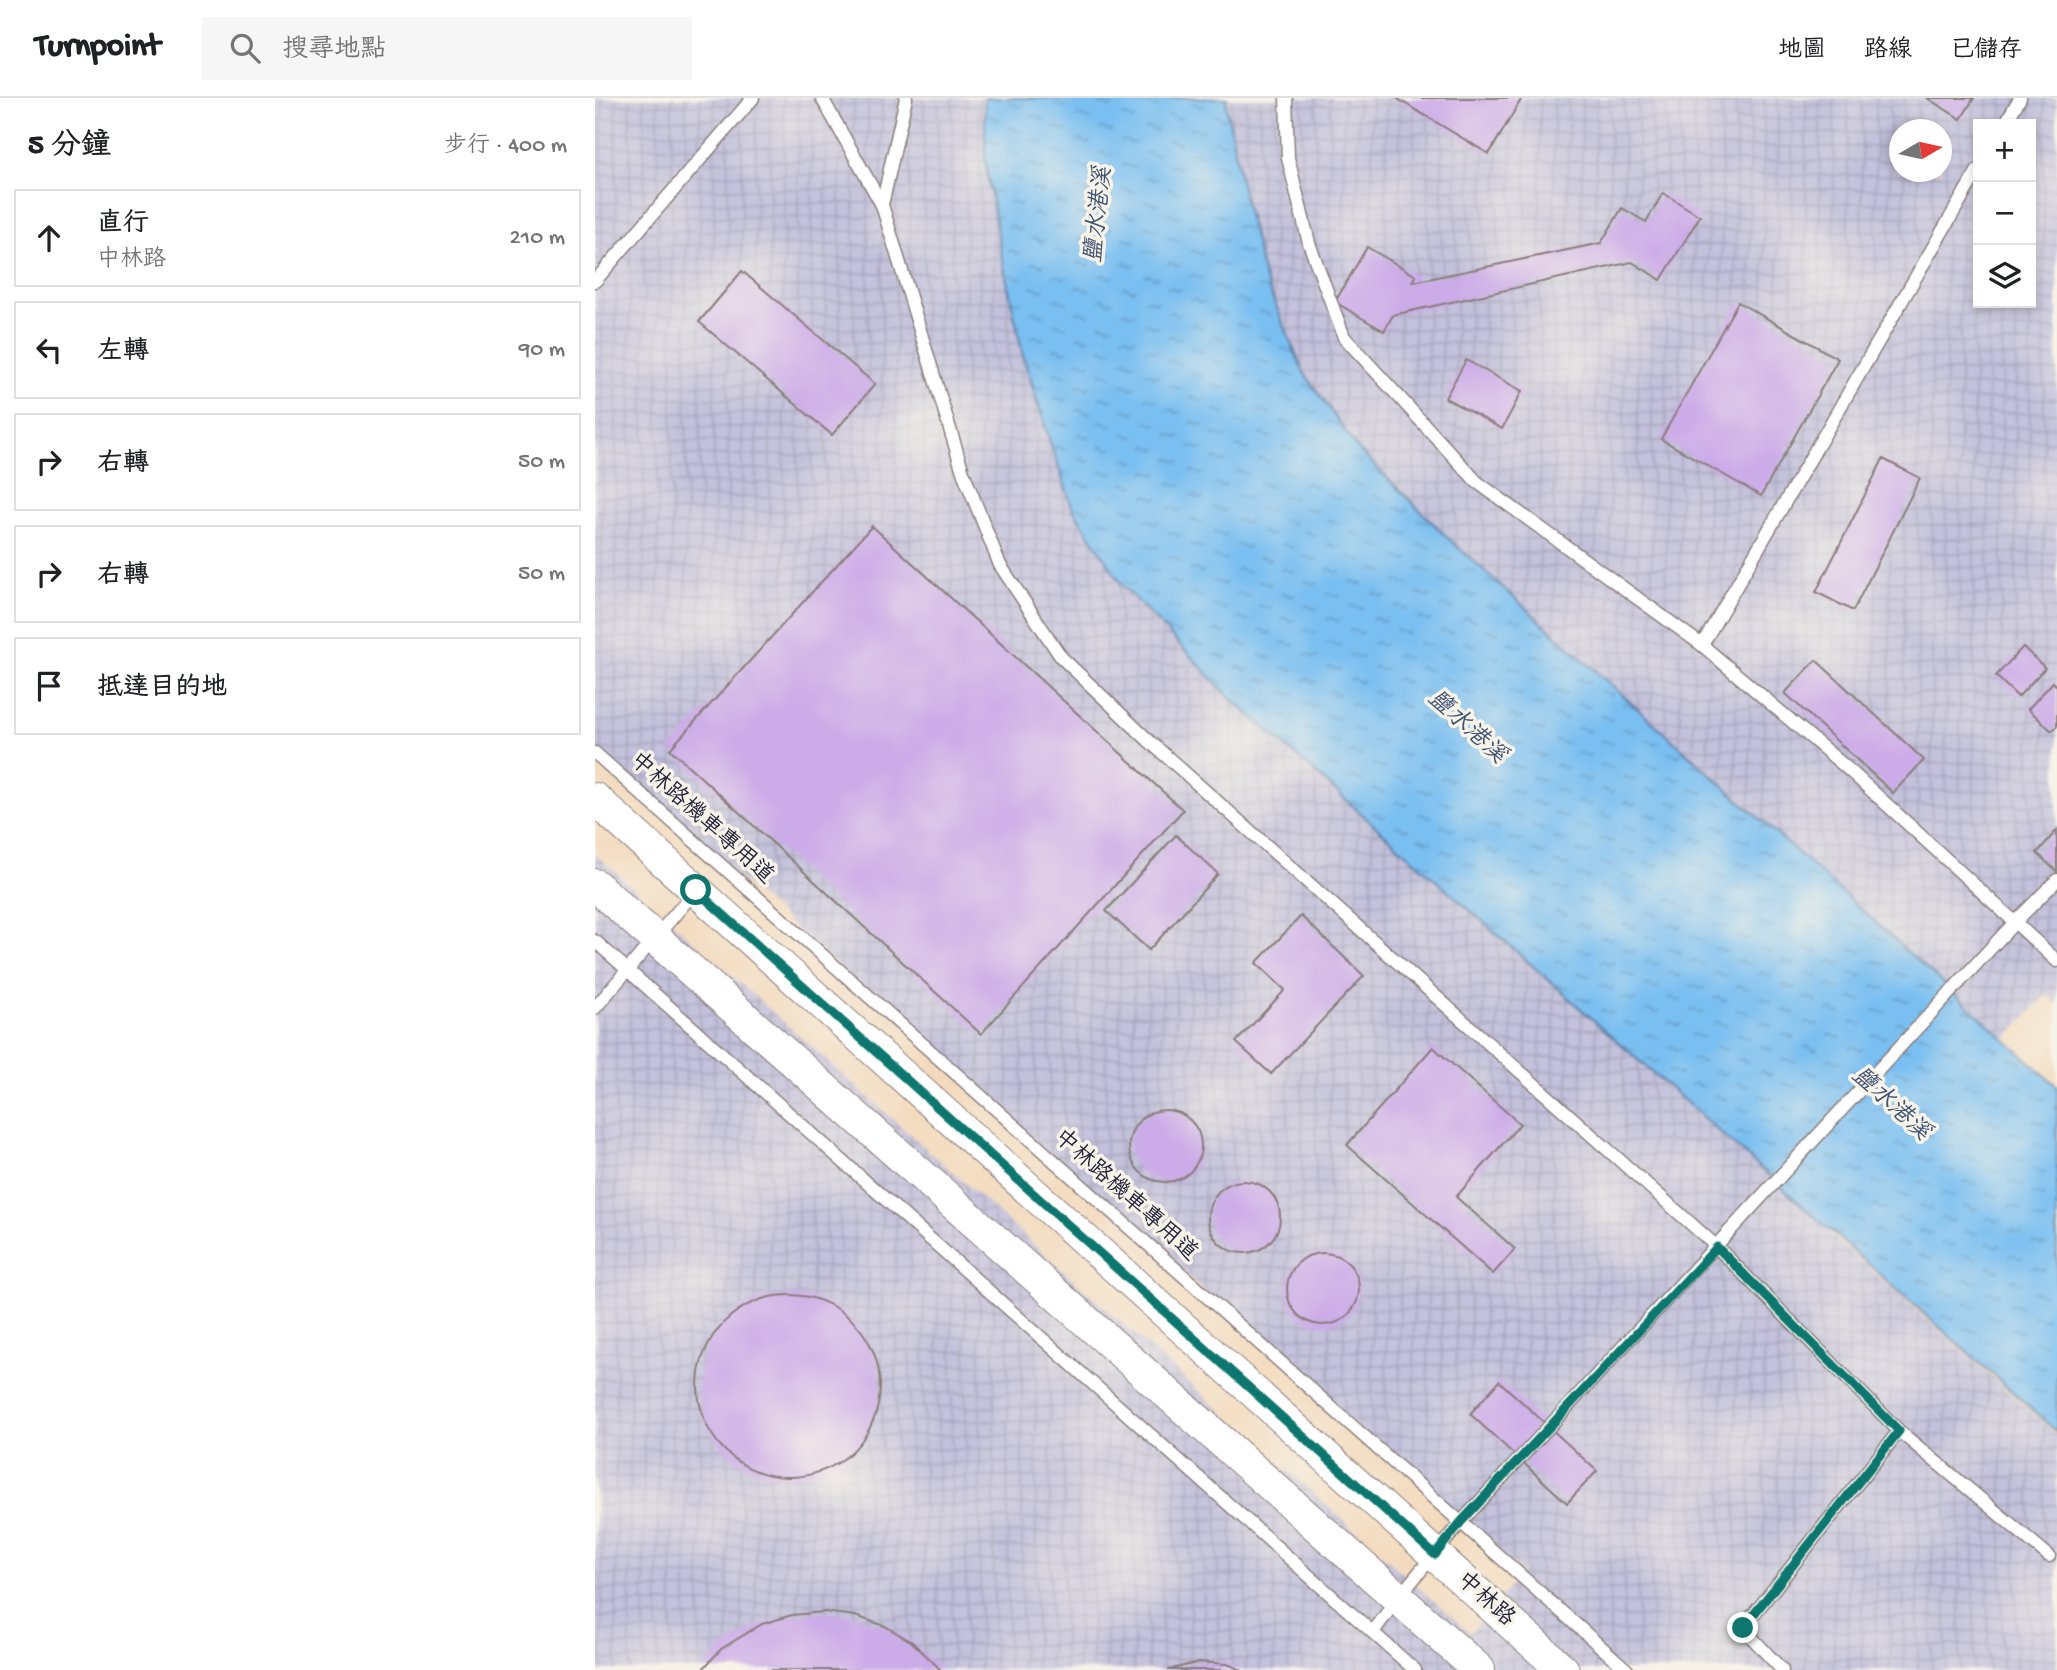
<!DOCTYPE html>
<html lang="zh-TW">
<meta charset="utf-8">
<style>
:root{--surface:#fff;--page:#f6f6f6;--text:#202124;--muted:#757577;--line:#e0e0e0}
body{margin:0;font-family:"Gochi Hand","LXGW WenKai TC",sans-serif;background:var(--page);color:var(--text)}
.controls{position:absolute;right:21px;top:21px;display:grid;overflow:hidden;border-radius:0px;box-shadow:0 4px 10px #0003}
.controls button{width:63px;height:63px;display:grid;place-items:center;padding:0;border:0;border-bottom:2px solid var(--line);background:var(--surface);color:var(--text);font:35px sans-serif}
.compass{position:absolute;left:1294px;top:21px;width:63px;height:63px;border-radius:50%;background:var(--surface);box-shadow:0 4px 10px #0003;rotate:81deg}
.stop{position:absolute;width:21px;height:21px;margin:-16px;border:5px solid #0f766e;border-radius:50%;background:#fff}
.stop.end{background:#0f766e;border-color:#fff;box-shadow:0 2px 7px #0008}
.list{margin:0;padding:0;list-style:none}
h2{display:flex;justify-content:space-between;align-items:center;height:91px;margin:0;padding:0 28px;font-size:30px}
h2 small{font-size:23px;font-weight:400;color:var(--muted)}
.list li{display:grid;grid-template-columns:46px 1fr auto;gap:21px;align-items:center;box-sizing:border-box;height:98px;margin:0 14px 14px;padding:0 14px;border:2px solid var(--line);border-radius:0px}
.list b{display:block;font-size:26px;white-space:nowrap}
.list p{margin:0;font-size:23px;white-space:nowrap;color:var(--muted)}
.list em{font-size:23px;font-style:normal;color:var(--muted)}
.icon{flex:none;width:38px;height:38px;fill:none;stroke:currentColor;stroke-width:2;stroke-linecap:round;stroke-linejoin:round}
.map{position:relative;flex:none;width:1462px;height:1572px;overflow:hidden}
header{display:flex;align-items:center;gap:42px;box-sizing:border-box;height:98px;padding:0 35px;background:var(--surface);border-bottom:2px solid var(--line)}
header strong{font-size:33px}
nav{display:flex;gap:38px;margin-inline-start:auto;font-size:24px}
.search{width:490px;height:63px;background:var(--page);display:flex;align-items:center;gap:18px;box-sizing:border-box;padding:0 24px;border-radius:0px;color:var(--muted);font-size:26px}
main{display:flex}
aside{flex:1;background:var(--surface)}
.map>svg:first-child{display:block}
.industrial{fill:url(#industrial-grid);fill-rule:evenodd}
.water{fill:url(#water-ripples);stroke:#4e7096;stroke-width:2}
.building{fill:#ccace8}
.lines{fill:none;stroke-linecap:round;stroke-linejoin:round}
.service-casing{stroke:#8a7e7c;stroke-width:15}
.tertiary-casing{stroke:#8a7e7c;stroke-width:34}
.service{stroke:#fff;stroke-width:12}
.tertiary{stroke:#fff;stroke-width:32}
.route{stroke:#0f766e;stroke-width:9}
.labels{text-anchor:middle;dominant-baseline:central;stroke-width:7;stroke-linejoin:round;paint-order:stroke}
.street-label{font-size:23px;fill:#22223b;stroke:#f7f3e8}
.water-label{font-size:24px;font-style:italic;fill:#3c5172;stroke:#f7f3e8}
</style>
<header>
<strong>Turnpoint</strong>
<div class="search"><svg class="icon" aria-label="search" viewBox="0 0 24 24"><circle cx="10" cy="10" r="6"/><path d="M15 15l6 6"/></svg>搜尋地點</div>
<nav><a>地圖</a><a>路線</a><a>已儲存</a></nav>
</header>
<main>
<aside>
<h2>5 分鐘<small>步行 · 400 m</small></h2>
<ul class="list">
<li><svg class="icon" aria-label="ahead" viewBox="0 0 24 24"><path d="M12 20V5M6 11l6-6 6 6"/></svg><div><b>直行</b><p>中林路</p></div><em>210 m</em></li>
<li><svg class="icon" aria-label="left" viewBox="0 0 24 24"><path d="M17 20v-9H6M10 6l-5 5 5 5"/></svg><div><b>左轉</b></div><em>90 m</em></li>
<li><svg class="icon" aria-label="right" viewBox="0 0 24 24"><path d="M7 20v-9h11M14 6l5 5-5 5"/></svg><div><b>右轉</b></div><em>50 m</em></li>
<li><svg class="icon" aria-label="right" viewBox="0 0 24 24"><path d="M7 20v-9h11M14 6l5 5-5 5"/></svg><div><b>右轉</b></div><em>50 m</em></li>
<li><svg class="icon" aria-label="arrive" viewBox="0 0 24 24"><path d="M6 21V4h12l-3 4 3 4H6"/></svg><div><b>抵達目的地</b></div></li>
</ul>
</aside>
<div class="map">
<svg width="1462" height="1572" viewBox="0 0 1462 1572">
<defs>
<pattern id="industrial-grid" width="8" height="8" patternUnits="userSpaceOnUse" patternTransform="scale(1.75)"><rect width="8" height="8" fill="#c3c1db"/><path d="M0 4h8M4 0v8" fill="none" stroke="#a7a6bd"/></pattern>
<pattern id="water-ripples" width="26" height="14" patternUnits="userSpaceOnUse" patternTransform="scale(1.75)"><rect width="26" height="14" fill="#7abff1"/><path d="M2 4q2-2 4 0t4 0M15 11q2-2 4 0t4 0" fill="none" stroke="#649bc4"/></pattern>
</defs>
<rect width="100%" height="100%" fill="#f7f3e8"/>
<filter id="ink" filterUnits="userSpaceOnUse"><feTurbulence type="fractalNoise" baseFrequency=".0143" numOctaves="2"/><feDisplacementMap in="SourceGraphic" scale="14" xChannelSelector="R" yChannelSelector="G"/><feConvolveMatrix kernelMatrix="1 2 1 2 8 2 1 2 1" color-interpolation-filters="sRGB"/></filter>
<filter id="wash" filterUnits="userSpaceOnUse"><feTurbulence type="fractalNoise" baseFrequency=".00686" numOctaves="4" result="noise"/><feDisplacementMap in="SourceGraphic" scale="28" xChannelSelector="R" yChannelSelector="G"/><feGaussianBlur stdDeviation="1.57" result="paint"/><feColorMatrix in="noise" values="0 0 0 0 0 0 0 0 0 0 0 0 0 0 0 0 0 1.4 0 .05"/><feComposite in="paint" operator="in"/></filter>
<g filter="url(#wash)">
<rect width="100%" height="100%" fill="#f3dabd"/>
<path class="industrial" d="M 0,0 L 1462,0 L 1462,905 L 1452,896 L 1233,1134 L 1462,1337 L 1462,1572 L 0,1572 L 0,756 L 875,1535 L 927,1475 L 0,652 ZM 1383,26 L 1436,26 L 1436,205 L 1383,205 ZM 1304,32 L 1346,32 L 1346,74 L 1304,74 Z"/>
<path class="water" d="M 390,0 L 632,0 L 631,7 L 648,95 L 669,179 L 708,273 L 762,350 L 854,441 L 1462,988 L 1462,1334 L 635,599 L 527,487 L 478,411 L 455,344 L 428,258 L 406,155 L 390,63 Z"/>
<g id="blocks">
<g class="building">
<path d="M 801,0 L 927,0 L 894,56 Z"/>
<path d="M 1332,0 L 1379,0 L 1366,21 Z"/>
<path d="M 1068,95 L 1105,118 L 1066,182 L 1037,164 L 798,217 L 789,233 L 740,204 L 772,149 L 821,178 L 818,184 L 1006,145 L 1027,110 L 1051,124 Z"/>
<path d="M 147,173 L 280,286 L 237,337 L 104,224 Z"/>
<path d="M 1143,204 L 1243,261 L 1166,398 L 1066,341 Z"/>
<path d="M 871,262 L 927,293 L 907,331 L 850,300 Z"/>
<path d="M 1288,361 L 1325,380 L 1258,513 L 1221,494 Z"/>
<path d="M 277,428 L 588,712 L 386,936 L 75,651 Z"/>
<path d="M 1428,549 L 1450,570 L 1423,599 L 1401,578 Z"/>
<path d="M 1221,562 L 1329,662 L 1298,695 L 1190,595 Z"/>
<path d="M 1458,584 L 1462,588 L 1462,628 L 1457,633 L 1433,611 Z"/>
<path d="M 1462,732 L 1462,774 L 1442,755 Z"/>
<path d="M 581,737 L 623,776 L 554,852 L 511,813 Z"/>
<path d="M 706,818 L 769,878 L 676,976 L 641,944 L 690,892 L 661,865 Z"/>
<path d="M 838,949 L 925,1026 L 861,1099 L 920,1151 L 898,1176 L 752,1047 Z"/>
<circle cx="570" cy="1048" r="36"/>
<circle cx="649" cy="1119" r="36"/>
<circle cx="728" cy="1191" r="36"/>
<circle cx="194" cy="1288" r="91"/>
<path d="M 904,1283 L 1002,1373 L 972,1405 L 875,1316 Z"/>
<path d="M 229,1514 L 260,1518 L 290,1528 L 317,1544 L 346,1572 L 107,1572 L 126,1551 L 167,1526 L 197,1517 Z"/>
<path d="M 604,1564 L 632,1566 L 647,1572 L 573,1572 Z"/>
</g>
</g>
</g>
<g filter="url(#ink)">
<use href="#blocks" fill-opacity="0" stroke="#8a7e7c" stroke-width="2"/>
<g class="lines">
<defs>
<g id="service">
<path d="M 227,0 L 287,107 L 368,374 L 405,467 L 466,559 L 553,642 L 1122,1149 L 1304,1333 L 1454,1458"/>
<path d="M 691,0 L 693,60 L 714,145 L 749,239 L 882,384 L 1107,547 L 1253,671 L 1462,863"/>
<path d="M 1410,26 L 1425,0"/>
<path d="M 287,107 L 311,0"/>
<path d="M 0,183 L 158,0"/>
<path d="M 1107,547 L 1383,72"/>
<path d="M 0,655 L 1032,1572"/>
<path d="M 0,843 L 820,1572"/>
<path d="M 0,910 L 100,793"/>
<path d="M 778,1534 L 803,1500 L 866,1424 L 1420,824 L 1462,782"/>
<path d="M 1187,1572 L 1148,1530 L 1304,1333"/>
</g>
<g id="tertiary">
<path d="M 0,701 L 968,1572"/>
<path d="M 0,787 L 884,1572"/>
</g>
</defs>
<use href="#service" class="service-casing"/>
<use href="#tertiary" class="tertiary-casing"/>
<use href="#service" class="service"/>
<use href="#tertiary" class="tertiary"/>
</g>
</g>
<g class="lines" filter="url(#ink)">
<path class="route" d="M 101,792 L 840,1457 L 866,1424 L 1122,1149 L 1304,1333 L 1148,1530"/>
</g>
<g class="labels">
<g class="street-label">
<text transform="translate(106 721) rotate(42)">中林路機車專用道</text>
<text transform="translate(530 1098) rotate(42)">中林路機車專用道</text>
<text transform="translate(890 1502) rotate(42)">中林路</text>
</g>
<g class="water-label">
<text transform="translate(505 117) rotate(-84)">鹽水港溪</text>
<text transform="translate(871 630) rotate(42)">鹽水港溪</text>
<text transform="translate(1295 1007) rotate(42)">鹽水港溪</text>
</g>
</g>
</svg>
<div class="controls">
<button>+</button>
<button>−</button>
<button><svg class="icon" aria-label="layers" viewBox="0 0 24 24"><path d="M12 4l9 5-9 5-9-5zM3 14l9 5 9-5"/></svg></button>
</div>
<svg class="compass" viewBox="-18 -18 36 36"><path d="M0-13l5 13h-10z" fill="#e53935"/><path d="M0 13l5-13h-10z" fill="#757577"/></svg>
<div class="stop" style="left:101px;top:792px"></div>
<div class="stop end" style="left:1148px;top:1530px"></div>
</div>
</main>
